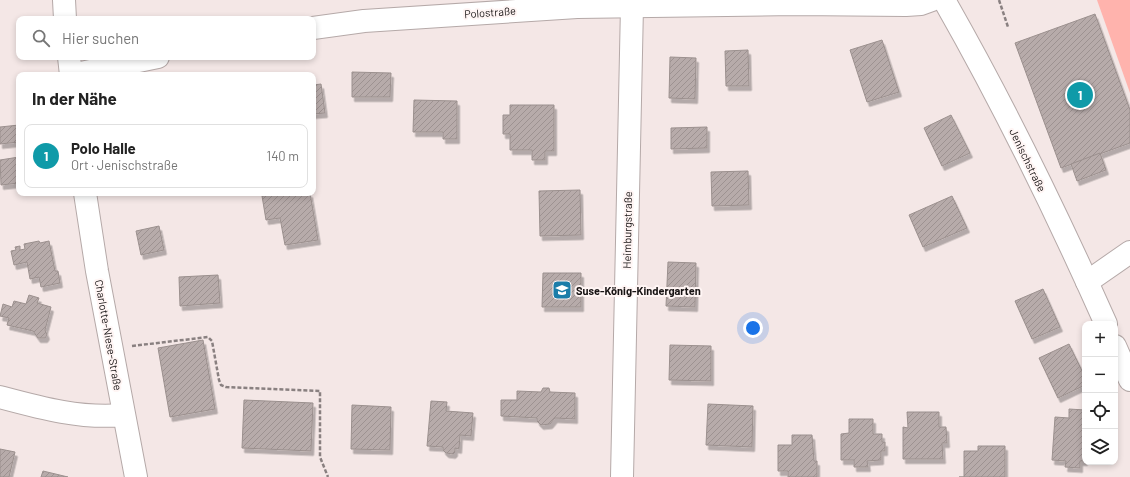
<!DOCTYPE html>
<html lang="de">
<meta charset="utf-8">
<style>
:root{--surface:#fff;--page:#f2f2f2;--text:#222;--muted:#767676;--line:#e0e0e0;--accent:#db2777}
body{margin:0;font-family:Barlow,sans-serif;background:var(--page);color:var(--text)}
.controls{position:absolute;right:12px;bottom:12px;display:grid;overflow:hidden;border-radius:8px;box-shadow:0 2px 6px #0003}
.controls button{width:36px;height:36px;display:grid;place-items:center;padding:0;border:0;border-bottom:1px solid var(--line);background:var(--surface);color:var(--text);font:20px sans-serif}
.you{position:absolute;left:753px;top:328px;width:14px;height:14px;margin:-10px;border:3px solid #fff;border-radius:50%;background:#1a73e8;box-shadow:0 0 0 6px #1a73e833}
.badge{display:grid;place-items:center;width:26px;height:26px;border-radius:50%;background:var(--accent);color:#fff;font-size:13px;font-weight:700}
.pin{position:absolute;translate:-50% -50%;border:2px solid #fff;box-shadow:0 1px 4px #0006}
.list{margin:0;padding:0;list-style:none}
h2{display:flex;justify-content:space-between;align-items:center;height:52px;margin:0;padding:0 16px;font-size:17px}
h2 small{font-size:13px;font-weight:400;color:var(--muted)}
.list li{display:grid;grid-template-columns:26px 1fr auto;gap:12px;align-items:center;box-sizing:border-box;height:64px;margin:0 8px 8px;padding:0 8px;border:1px solid var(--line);border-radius:8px}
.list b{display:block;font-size:15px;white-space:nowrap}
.list p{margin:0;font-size:13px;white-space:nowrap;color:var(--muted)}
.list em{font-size:13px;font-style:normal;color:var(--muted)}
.icon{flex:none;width:22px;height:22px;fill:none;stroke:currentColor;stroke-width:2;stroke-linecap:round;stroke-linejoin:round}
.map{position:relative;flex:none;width:1130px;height:477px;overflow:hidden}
.search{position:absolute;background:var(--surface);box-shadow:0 2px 6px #0003;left:16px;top:16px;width:300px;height:44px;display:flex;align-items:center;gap:10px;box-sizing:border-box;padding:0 14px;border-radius:8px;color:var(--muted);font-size:15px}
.panel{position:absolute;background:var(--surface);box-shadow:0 2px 6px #0003;left:16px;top:72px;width:300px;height:124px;border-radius:8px}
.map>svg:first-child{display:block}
.green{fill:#ffb3ad}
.building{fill:url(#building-hatch);stroke:#9b908e;filter:url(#shadow)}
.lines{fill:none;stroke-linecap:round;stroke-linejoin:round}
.minor-casing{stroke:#b5a9a8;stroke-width:24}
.path{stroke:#898080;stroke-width:2.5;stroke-dasharray:4 2;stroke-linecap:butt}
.minor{stroke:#fff;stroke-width:22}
.labels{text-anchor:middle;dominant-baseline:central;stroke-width:4;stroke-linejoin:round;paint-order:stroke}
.street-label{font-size:11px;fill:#171313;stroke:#fff5f4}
.poi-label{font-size:11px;font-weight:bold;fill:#171313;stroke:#fff5f4;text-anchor:start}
</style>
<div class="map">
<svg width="1130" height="477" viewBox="0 0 1130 477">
<defs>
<pattern id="building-hatch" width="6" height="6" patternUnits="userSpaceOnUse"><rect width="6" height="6" fill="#b7abaa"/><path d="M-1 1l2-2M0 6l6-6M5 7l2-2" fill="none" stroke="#9d9291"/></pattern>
<filter id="shadow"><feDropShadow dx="2.5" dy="4.5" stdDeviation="0" flood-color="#0004"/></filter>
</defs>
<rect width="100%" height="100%" fill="#f4e7e6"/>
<path class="green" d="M 1097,0 L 1130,0 L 1130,93 Z"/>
<g class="building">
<path d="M 1095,14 L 1130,110 L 1130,143 L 1061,168 L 1015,43 Z"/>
<path d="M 882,40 L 899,92 L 867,102 L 850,50 Z"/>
<path d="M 748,50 L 749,86 L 726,86 L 725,51 Z"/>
<path d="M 670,57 L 696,58 L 695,99 L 669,98 Z"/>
<path d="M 352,72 L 391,73 L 390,97 L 352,97 Z"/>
<path d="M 321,84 L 325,113 L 313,114 L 313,85 Z"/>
<path d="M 414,100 L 457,101 L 457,139 L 443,139 L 443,132 L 413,132 Z"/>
<path d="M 510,105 L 554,105 L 554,151 L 545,151 L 545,160 L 532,160 L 532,150 L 510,150 L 510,134 L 503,134 L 503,115 L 510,115 Z"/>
<path d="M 951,115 L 970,153 L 942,166 L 924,128 Z"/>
<path d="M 19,125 L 19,142 L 0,144 L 0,127 Z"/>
<path d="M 707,127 L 707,148 L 671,149 L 671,128 Z"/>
<path d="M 1100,153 L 1106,170 L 1077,181 L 1071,164 Z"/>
<path d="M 19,157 L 19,183 L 1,185 L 0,160 Z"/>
<path d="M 748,171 L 749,205 L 712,206 L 711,172 Z"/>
<path d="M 580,190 L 581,235 L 540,236 L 539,191 Z"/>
<path d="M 282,193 L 310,193 L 318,240 L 285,245 L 280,218 L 266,220 L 262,196 Z"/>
<path d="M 952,196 L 967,228 L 923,247 L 909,215 Z"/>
<path d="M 159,226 L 164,250 L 141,255 L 136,231 Z"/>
<path d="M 39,241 L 40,243 L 49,241 L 55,271 L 58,271 L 60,283 L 41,287 L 39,277 L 30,279 L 27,262 L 14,265 L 11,251 L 16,250 L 15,247 L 20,246 L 20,250 L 25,249 L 24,244 Z"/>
<path d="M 668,262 L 696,263 L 695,307 L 666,306 Z"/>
<path d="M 543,273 L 581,273 L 581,307 L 542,307 Z"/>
<path d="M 218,275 L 220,303 L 180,306 L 179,277 Z"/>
<path d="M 1043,289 L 1060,327 L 1032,339 L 1015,301 Z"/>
<path d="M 29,295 L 39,298 L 37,303 L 51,307 L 45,330 L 47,335 L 45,338 L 38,338 L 33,331 L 7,325 L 9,318 L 0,316 L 3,304 L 12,307 L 14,301 L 26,304 Z"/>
<path d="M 203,340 L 215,409 L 170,417 L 158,348 Z"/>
<path d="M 1069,344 L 1085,377 L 1085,385 L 1058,398 L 1039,358 Z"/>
<path d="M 670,345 L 711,346 L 711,381 L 669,380 Z"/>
<path d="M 543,388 L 549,388 L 550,392 L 575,393 L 575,419 L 555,418 L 550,424 L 541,425 L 537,421 L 537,418 L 501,416 L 501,400 L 517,400 L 517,391 L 541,392 Z"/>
<path d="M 244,400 L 313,403 L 311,451 L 242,448 Z"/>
<path d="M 431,401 L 447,402 L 446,411 L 473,413 L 471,436 L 460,435 L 459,449 L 455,448 L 455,452 L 453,454 L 446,453 L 443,450 L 443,447 L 427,446 Z"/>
<path d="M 708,404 L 753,406 L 752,447 L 706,445 Z"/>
<path d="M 352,405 L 391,407 L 390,450 L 351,449 Z"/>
<path d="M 1069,409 L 1085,410 L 1085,461 L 1080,461 L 1080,468 L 1065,467 L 1066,461 L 1052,460 L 1055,417 L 1069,418 Z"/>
<path d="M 907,412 L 939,412 L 939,427 L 946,427 L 947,443 L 942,443 L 943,459 L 903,459 L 903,427 L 908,428 Z"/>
<path d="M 849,419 L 873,419 L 873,434 L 882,434 L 882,442 L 885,442 L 885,451 L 881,451 L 881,460 L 867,461 L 868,467 L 854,467 L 854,460 L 841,460 L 841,434 L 849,433 Z"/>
<path d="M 792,435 L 812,435 L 814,461 L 817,461 L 817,477 L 788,477 L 788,471 L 778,471 L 778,445 L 792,445 Z"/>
<path d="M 978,446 L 1005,446 L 1005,477 L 959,477 L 964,477 L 964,451 L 978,451 Z"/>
<path d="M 0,449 L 15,452 L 9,477 L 0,477 Z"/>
<path d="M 43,471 L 68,477 L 41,477 Z"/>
</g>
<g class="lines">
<defs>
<g id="minor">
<path d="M 64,0 L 65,19"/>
<path d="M 944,0 C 1004,105 1057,214 1106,324"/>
<path d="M 313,28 L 364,21 L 577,7 L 795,4 L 906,5 L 921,4 L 932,0"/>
<path d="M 69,57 L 71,75"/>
<path d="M 71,75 L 158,57"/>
<path d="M 85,193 L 97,271 L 136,477"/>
<path d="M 1087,282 L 1130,252"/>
<path d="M 1115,346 L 1130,380"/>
<path d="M 0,397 C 41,408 81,419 123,415"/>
<path d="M 622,477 L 632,6"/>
</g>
</defs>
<use href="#minor" class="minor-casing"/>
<g class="path">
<path d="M 999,0 L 1008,27"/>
<path d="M 132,346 L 208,337 L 212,341 L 219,380 L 221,385 L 226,387 L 320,391 L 320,457 L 328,477"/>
</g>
<use href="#minor" class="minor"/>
</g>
<defs>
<symbol id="school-square" viewBox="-11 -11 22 22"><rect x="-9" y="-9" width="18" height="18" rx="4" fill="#1b7da9" stroke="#fff5f4"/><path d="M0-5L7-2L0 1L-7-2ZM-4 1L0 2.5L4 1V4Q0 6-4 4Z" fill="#fff"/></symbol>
</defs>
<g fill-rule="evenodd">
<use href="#school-square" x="551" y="279" width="22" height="22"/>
</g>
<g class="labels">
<g class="street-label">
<text transform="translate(490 12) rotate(-4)">Polostraße</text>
<text transform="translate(1028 160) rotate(64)">Jenischstraße</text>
<text transform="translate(627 230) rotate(-89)">Heimburgstraße</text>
<text transform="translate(109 335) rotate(80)">Charlotte-Niese-Straße</text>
</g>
<g class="poi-label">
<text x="576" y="290">Suse-König-Kindergarten</text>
</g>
</g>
</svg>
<div class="controls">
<button>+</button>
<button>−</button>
<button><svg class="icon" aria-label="locate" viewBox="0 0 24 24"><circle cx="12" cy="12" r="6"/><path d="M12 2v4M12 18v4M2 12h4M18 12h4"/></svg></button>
<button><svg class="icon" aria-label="layers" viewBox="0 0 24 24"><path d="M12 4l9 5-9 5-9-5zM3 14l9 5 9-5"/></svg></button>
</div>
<div class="you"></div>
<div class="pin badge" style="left:1080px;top:95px;background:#0f9aa8">1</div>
<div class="search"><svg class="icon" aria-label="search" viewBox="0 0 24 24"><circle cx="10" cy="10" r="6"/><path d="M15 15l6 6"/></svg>Hier suchen</div>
<section class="panel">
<h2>In der Nähe<small></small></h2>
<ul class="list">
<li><span class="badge" style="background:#0f9aa8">1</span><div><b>Polo Halle</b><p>Ort · Jenischstraße</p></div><em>140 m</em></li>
</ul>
</section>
</div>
